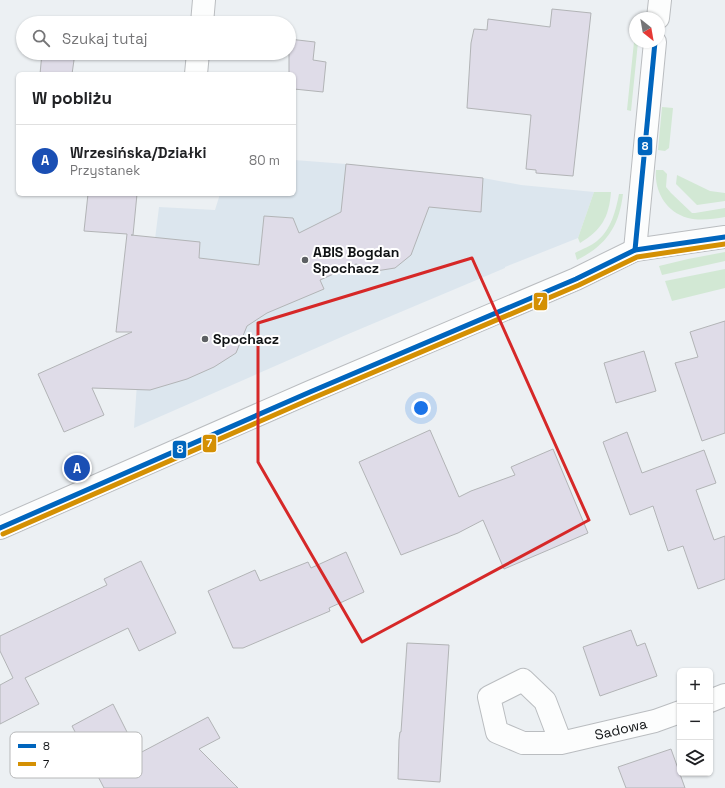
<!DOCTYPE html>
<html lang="pl">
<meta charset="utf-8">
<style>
:root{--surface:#fff;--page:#f2f2f2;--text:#202124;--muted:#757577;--line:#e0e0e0;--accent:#5d6063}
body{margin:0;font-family:"Space Grotesk",sans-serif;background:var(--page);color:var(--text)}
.controls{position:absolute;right:12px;bottom:12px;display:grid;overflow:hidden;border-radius:6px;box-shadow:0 1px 3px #0004}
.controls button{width:36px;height:36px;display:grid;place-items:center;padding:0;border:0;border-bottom:1px solid var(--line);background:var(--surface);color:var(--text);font:20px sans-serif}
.compass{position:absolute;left:629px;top:12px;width:36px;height:36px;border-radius:50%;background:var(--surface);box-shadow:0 1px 3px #0004;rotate:149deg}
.you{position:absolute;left:421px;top:408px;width:14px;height:14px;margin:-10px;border:3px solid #fff;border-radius:50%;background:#1a73e8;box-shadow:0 0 0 6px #1a73e833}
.badge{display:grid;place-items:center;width:26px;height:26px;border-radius:50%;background:var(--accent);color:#fff;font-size:13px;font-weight:700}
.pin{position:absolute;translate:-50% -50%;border:2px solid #fff;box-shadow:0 1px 4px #0006}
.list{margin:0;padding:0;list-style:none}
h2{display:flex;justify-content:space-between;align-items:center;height:52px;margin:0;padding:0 16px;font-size:17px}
h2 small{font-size:13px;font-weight:400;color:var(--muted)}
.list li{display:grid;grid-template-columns:26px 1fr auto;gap:12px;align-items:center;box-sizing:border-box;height:72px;padding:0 16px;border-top:1px solid var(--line)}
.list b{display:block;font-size:15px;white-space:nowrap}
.list p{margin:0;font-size:13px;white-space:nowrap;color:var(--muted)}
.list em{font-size:13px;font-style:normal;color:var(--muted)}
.icon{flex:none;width:22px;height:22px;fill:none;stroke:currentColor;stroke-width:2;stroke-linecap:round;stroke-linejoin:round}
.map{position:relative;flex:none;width:725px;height:788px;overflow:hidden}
.search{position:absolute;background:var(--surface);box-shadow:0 1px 3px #0004;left:16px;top:16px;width:280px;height:44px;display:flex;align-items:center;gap:10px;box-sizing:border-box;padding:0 14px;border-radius:22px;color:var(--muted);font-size:15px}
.panel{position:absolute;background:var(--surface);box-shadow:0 1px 3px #0004;left:16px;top:72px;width:280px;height:124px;border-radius:6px}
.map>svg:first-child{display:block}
.built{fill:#dce6ee}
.green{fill:#d2e8d4}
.building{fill:#dfdce8;stroke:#b2b4b6}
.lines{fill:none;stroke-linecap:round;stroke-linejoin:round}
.minor-casing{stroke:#babdc0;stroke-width:24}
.minor{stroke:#fcfdfd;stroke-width:22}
.bus-1-casing{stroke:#fff;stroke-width:8}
.bus-2-casing{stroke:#fff;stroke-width:8}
.bus-1{stroke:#0065bd;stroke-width:5}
.bus-2{stroke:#d49003;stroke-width:5}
.marked{fill:none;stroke:#d62828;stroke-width:3;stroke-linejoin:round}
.poi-dot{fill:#5d6063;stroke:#fff;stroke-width:1.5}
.labels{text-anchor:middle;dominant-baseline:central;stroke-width:4;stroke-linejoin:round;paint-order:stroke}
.poi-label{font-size:14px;font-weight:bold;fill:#101315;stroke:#fff;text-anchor:start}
.street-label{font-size:14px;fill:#101315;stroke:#fff}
.key{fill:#fff;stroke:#b7b8b9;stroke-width:1}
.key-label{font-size:11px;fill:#101315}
.line-badge{stroke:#fff;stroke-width:1.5}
.badge-label{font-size:11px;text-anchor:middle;font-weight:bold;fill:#fff}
</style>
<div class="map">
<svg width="725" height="788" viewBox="0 0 725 788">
<rect width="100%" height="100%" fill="#ecf0f3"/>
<path class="built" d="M 294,160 L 346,164 L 483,178 L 521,185 L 594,192 L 578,238 L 505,267 L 505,268 L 346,335 L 134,428 L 137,383 L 159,207 L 215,210 L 220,194 L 294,194 Z"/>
<g class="green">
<path d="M 635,32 L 635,42 L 638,42 L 631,111 L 627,110 Z"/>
<path d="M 662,107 L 673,108 L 669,148 L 665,151 L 658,150 Z"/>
<path d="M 656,170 L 663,170 L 667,174 L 666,187 L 671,193 L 692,213 L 695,213 L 725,208 L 725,217 C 713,219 700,221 688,218 C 666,212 654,191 656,170 Z"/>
<path d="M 677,175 L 710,191 L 725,193 L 725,201 L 697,205 L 676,184 Z"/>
<path d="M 594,192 L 611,192 C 609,218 601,230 580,243 L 578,238 Z"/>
<path d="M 619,194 L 623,194 C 619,226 607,245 577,260 L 575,253 C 582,249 591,246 597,241 C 611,230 616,210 619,194 Z"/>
<path d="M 725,252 L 725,261 L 662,275 L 659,266 L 688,259 Z"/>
<path d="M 725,269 L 725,288 L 672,301 L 665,281 Z"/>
</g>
<g class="building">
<path d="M 552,9 L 591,13 L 573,176 L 536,173 L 536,170 L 526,169 L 531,115 L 467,108 L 471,43 L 474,29 L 487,30 L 488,19 L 550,27 Z"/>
<path d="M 289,39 L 315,42 L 313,60 L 326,62 L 323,92 L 294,89 L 294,74 L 289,74 Z"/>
<path d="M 42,53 L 75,53 L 72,74 L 40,74 Z"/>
<path d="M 346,164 L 483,178 L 481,212 L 429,207 L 411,255 L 395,268 L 376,271 L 356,264 L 320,280 L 324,289 L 267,313 L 247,326 L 236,353 L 214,367 L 187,379 L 150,390 L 92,388 L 104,415 L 64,432 L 38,374 L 132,332 L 116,332 L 127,234 L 84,231 L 88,194 L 137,194 L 133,235 L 131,235 L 200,242 L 199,258 L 259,265 L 264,216 L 293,218 L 299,233 L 341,212 Z"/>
<path d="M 725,321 L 725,433 L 702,441 L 675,363 L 698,357 L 690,332 Z"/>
<path d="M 644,351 L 656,391 L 616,403 L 604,363 Z"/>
<path d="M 430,430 L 459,497 L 471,491 L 515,475 L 511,467 L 553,449 L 588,533 L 504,569 L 483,520 L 458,533 L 401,555 L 359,462 Z"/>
<path d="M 627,432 L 642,473 L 704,450 L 716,483 L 696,490 L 714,540 L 725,536 L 725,579 L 698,589 L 683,546 L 668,551 L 653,506 L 630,515 L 603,442 Z"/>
<path d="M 346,552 L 364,592 L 329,608 L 330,611 L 243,648 L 233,648 L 208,591 L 255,570 L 260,581 L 308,562 L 311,568 Z"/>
<path d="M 141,561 L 176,633 L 139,651 L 128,628 L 25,678 L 39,704 L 0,724 L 0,685 L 13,678 L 0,651 L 0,636 L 107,585 L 104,579 Z"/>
<path d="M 631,630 L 637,646 L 645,643 L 657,676 L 600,696 L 583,647 Z"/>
<path d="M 407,643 L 449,645 L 440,782 L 398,779 L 399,740 L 400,732 L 401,732 Z"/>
<path d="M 113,704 L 138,754 L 208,717 L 220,738 L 199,749 L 238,788 L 104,788 L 72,726 Z"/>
<path d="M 671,749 L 685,788 L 626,788 L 618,767 Z"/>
</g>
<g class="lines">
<defs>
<g id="minor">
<path d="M 658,18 L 660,0"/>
<path d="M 202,23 L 204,0"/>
<path d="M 196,74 L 198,53"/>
<path d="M 635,250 L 655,42"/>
<path d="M 0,528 L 310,392 L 576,279 L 635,250 L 725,237"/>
<path d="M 710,701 L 725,695"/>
<path id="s1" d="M 561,743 L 545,701 L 523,680 L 489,697 L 497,732 L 523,743 L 561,743 L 655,721 L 680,712"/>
</g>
</defs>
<use href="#minor" class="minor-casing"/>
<use href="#minor" class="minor"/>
<defs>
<g id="bus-1">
<path d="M 635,250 L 655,42"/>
<path d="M 0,528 L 310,392 L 576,279 L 635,250 L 725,237"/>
</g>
<path id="bus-2" d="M 3,534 L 313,398 L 579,285 L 637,257 L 725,244"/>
</defs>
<use href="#bus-1" class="bus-1-casing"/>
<use href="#bus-2" class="bus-2-casing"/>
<use href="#bus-1" class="bus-1"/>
<use href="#bus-2" class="bus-2"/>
</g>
<path class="marked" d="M 472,258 L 589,520 L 362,642 L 258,462 L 258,323 Z"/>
<g class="poi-dot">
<circle cx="305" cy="260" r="4"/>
<circle cx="205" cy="339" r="4"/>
</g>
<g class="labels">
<g class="poi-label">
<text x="313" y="252">ABIS Bogdan<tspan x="313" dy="16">Spochacz</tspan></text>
<text x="213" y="339">Spochacz</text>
</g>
<g class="street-label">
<text stroke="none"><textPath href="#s1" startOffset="277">Sadowa</textPath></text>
</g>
</g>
<rect x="10" y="732" width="132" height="46" rx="6" class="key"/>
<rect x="18" y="744" width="18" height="4" fill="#0065bd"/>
<rect x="18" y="762" width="18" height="4" fill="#d49003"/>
<g class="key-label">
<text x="43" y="750">8</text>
<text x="43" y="768">7</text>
</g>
<g class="line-badge">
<rect x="637" y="136" width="16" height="20" rx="4" fill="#0065bd"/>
<rect x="533" y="292" width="15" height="19" rx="4" fill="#d49003"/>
<rect x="202" y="434" width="15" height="19" rx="4" fill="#d49003"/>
<rect x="172" y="440" width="15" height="19" rx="4" fill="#0065bd"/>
</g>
<g class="badge-label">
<text x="645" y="150">8</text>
<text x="540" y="305">7</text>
<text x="209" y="447">7</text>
<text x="180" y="453">8</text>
</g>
</svg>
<div class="controls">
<button>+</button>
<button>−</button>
<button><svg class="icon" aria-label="layers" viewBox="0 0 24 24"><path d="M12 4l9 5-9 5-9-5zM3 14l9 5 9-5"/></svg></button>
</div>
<svg class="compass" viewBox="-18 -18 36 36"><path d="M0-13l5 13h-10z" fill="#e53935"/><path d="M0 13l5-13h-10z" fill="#757577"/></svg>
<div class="you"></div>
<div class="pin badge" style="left:77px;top:468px;background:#1a4fb4">A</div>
<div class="search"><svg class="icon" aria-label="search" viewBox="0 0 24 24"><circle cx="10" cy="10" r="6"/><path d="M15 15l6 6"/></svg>Szukaj tutaj</div>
<section class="panel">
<h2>W pobliżu<small></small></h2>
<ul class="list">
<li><span class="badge" style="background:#1a4fb4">A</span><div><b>Wrzesińska/Działki</b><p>Przystanek</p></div><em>80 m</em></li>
</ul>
</section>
</div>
